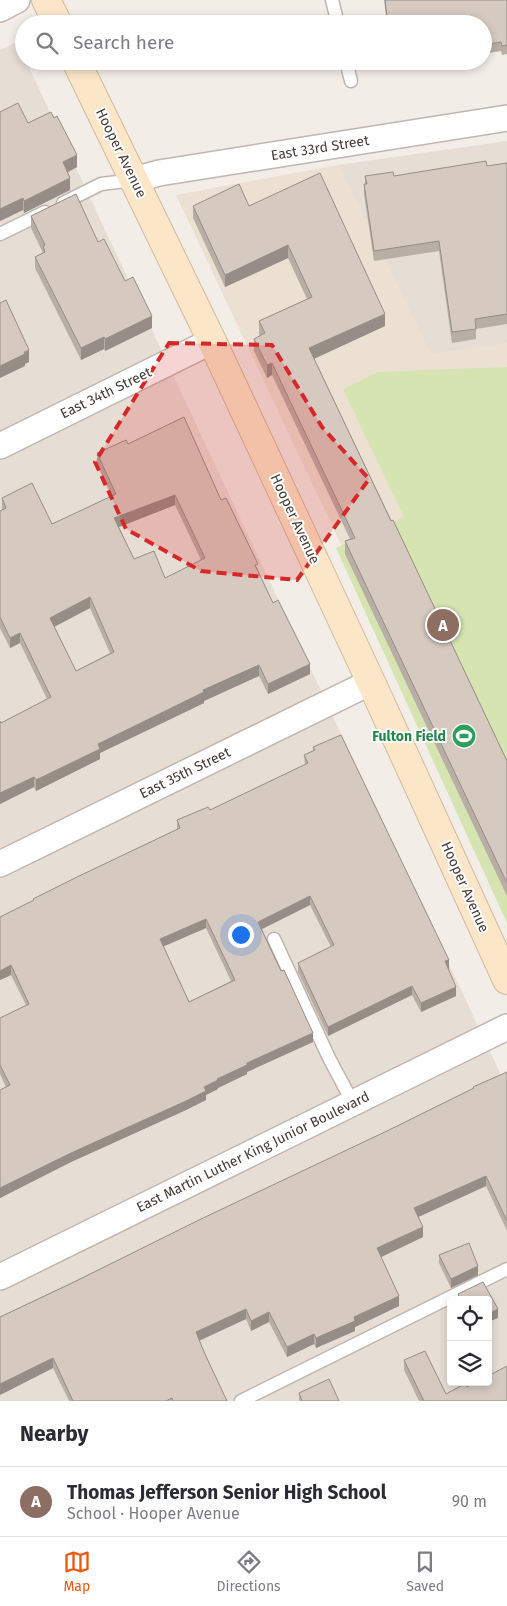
<!DOCTYPE html>
<meta charset="utf-8">
<style>
:root{--surface:#fff;--page:#f7f7f7;--text:#2b2b33;--muted:#7c7c81;--line:#e1e1e2;--accent:#ea580c}
body{margin:0;font-family:"Fira Sans",sans-serif;background:var(--page);color:var(--text)}
.controls{position:absolute;right:15px;bottom:15px;display:grid;overflow:hidden;border-radius:5px;box-shadow:0 2px 8px #0003}
.controls button{width:45px;height:45px;display:grid;place-items:center;padding:0;border:0;border-bottom:1px solid var(--line);background:var(--surface);color:var(--text);font:25px sans-serif}
.you{position:absolute;left:240px;top:934px;width:18px;height:18px;margin:-12px;border:4px solid #fff;border-radius:50%;background:#1a73e8;box-shadow:0 0 0 8px #1a73e833}
.badge{display:grid;place-items:center;width:32px;height:32px;border-radius:50%;background:var(--accent);color:#fff;font-size:16px;font-weight:700}
.pin{position:absolute;translate:-50% -50%;border:2px solid #fff;box-shadow:0 1px 5px #0006}
.list{margin:0;padding:0;list-style:none}
h2{display:flex;justify-content:space-between;align-items:center;height:65px;margin:0;padding:0 20px;font-size:21px}
h2 small{font-size:16px;font-weight:400;color:var(--muted)}
.list li{display:grid;grid-template-columns:32px 1fr auto;gap:15px;align-items:center;box-sizing:border-box;height:70px;padding:0 20px;border-top:1px solid var(--line)}
.list b{display:block;font-size:19px;white-space:nowrap}
.list p{margin:0;font-size:16px;white-space:nowrap;color:var(--muted)}
.list em{font-size:16px;font-style:normal;color:var(--muted)}
.icon{flex:none;width:28px;height:28px;fill:none;stroke:currentColor;stroke-width:2;stroke-linecap:round;stroke-linejoin:round}
.map{position:relative;flex:none;width:507px;height:1401px;overflow:hidden}
.search{position:absolute;background:var(--surface);box-shadow:0 2px 8px #0003;left:15px;right:15px;top:15px;height:55px;display:flex;align-items:center;gap:12px;box-sizing:border-box;padding:0 18px;border-radius:28px;color:var(--muted);font-size:19px}
.sheet{height:135px;background:var(--surface)}
nav{display:flex;justify-content:space-around;align-items:center;box-sizing:border-box;height:70px;border-top:1px solid var(--line);background:var(--surface);font-size:14px;color:var(--muted)}
nav a{display:grid;justify-items:center;gap:2px}
nav .on{color:var(--accent)}
.map>svg:first-child{display:block}
.residential{fill:#e6ded5;fill-rule:evenodd}
.education{fill:#ebe0d2}
.pitch{fill:#d6e4b2}
.lines{fill:none;stroke-linecap:round;stroke-linejoin:round}
.lane-casing{stroke:#c0b6ad;stroke-width:15}
.street-casing{stroke:#c0b6ad;stroke-width:28}
.secondary-casing{stroke:#d2bb9c;stroke-width:30}
.lane{stroke:#fff;stroke-width:12}
.street{stroke:#fff;stroke-width:25}
.secondary{stroke:#fbe6c8;stroke-width:28}
.wall{fill:#b8aea5;fill-rule:evenodd}
.shaded-wall{fill:#968d86}
.building{fill:#d6cac0;stroke:#968d86;fill-rule:evenodd}
.marked{fill:#d62828;fill-opacity:0.2;stroke:#d62828;stroke-width:4;stroke-dasharray:10 6;stroke-linejoin:round}
.labels{text-anchor:middle;dominant-baseline:central;stroke-width:4;stroke-linejoin:round;paint-order:stroke}
.street-label{font-size:14px;fill:#453d36;stroke:#fff}
.leisure-label{font-size:14px;font-weight:bold;fill:#27864d;stroke:#fff;text-anchor:end}
</style>
<div class="map">
<svg width="507" height="1401" viewBox="0 0 507 1401">
<rect width="100%" height="100%" fill="#f2ede7"/>
<g class="residential">
<path d="M 17,42 L 24,56 L 24,61 L 26,61 L 507,1088 L 507,1401 L 0,1401 L 0,50 ZM 451,1300 L 488,1300 L 488,1382 L 451,1382 Z"/>
<path d="M 507,141 L 507,343 L 431,355 L 338,165 Z"/>
</g>
<path class="education" d="M 338,165 L 431,354 L 507,343 L 507,896 L 176,195 Z"/>
<path class="pitch" d="M 507,367 L 507,923 L 336,548 L 404,517 L 343,389 L 377,372 Z"/>
<g class="lines">
<defs>
<g id="lane">
<path d="M 332,0 L 338,24"/>
<path d="M 346,61 L 351,81"/>
<path d="M 63,203 L 101,184 L 134,180"/>
<path d="M 0,234 L 45,212"/>
<path d="M 274,939 L 329,1058 L 353,1103"/>
<path d="M 241,1401 L 507,1269"/>
</g>
<g id="street">
<path d="M 0,9 L 17,0"/>
<path d="M 134,180 L 159,173 L 507,118"/>
<path d="M 0,446 L 212,341"/>
<path d="M 0,864 L 371,682"/>
<path d="M 0,1277 L 507,1027"/>
</g>
<g id="secondary">
<path d="M 46,0 L 58,24"/>
<path d="M 76,61 L 212,341 L 371,682 L 507,980"/>
</g>
</defs>
<use href="#lane" class="lane-casing"/>
<use href="#street" class="street-casing"/>
<use href="#secondary" class="secondary-casing"/>
<use href="#lane" class="lane"/>
<use href="#street" class="street"/>
<use href="#secondary" class="secondary"/>
</g>
<g class="wall">
<path d="M 384,0 L 507,0 L 507,54 L 502,55 L 501,51 L 483,54 L 483,24 L 387,24 Z"/>
<path d="M 28,123 L 77,167 L 67,172 L 70,190 L 24,213 L 23,210 L 0,221 Z"/>
<path d="M 507,163 L 507,324 L 476,329 L 476,339 L 452,343 L 439,251 L 374,261 L 364,194 L 364,184 L 365,184 L 365,176 L 394,176 L 487,166 Z"/>
<path d="M 193,206 L 249,206 L 385,326 L 314,359 L 507,761 L 507,896 L 345,554 L 345,541 L 350,539 L 272,375 L 267,378 L 254,351 L 254,339 L 260,336 L 259,334 L 259,321 L 307,299 L 288,258 L 225,287 L 193,218 Z"/>
<path d="M 31,216 L 98,242 L 125,281 L 152,328 L 105,351 L 104,349 L 81,360 L 35,268 L 35,257 L 43,253 L 31,228 Z"/>
<path d="M 128,444 L 221,500 L 258,570 L 273,603 L 310,674 L 268,694 L 259,676 L 204,701 L 204,703 L 100,753 L 100,759 L 36,791 L 34,787 L 0,804 L 0,721 L 1,723 L 47,699 L 20,643 L 10,648 L 0,628 L 0,511 L 2,510 L 2,498 L 52,524 L 112,496 L 97,464 L 97,453 ZM 175,505 L 201,560 L 165,578 L 134,559 L 119,527 ZM 90,608 L 110,653 L 76,671 L 54,627 Z"/>
<path d="M 313,747 L 449,969 L 448,969 L 456,996 L 421,1012 L 412,995 L 328,1036 L 298,972 L 298,963 L 331,947 L 310,905 L 262,929 L 313,1042 L 247,1072 L 247,1074 L 218,1088 L 218,1089 L 206,1095 L 206,1100 L 186,1110 L 71,1162 L 0,1198 L 0,1090 L 6,1087 L 0,1074 L 0,1018 L 26,1005 L 11,975 L 0,980 L 0,917 L 33,901 L 33,899 L 177,830 L 177,820 L 210,810 L 305,765 L 304,755 L 313,751 ZM 206,928 L 231,981 L 189,1002 L 163,946 Z"/>
<path d="M 507,1072 L 507,1231 L 486,1186 L 418,1217 L 423,1237 L 381,1257 L 399,1306 L 355,1327 L 355,1331 L 316,1348 L 314,1344 L 287,1357 L 269,1322 L 251,1331 L 246,1319 L 199,1341 L 227,1401 L 69,1401 L 53,1368 L 0,1395 L 0,1317 L 389,1130 L 473,1089 L 473,1087 Z"/>
<path d="M 439,1255 L 478,1275 L 451,1288 L 439,1263 Z"/>
<path d="M 404,1360 L 446,1394 L 467,1387 L 507,1401 L 419,1401 L 404,1370 Z"/>
<path d="M 299,1393 L 339,1401 L 299,1401 Z"/>
</g>
<g class="shaded-wall">
<path d="M 77,155 L 77,167 L 63,175 L 63,162 Z"/>
<path d="M 70,178 L 70,190 L 24,213 L 24,201 Z"/>
<path d="M 23,198 L 23,210 L 0,221 L 0,209 Z"/>
<path d="M 288,245 L 288,258 L 225,287 L 225,275 Z"/>
<path d="M 385,314 L 385,326 L 309,361 L 309,348 Z"/>
<path d="M 152,316 L 152,328 L 105,351 L 105,339 Z"/>
<path d="M 104,337 L 104,349 L 81,360 L 81,348 Z"/>
<path d="M 29,350 L 29,362 L 25,364 L 25,366 L 0,378 L 0,366 Z"/>
<path d="M 272,363 L 272,375 L 267,378 L 267,365 Z"/>
<path d="M 175,495 L 175,505 L 114,529 L 114,518 Z"/>
<path d="M 90,597 L 90,608 L 50,629 L 50,618 Z"/>
<path d="M 20,633 L 20,643 L 10,648 L 10,638 Z"/>
<path d="M 310,664 L 310,674 L 268,694 L 268,684 Z"/>
<path d="M 259,665 L 259,676 L 204,701 L 204,703 L 100,753 L 100,759 L 36,791 L 36,780 L 98,744 L 203,690 Z"/>
<path d="M 34,777 L 34,787 L 0,804 L 0,793 Z"/>
<path d="M 310,896 L 310,905 L 258,931 L 258,922 Z"/>
<path d="M 206,919 L 206,928 L 160,948 L 160,939 Z"/>
<path d="M 449,960 L 449,969 L 445,971 L 445,961 Z"/>
<path d="M 11,965 L 11,975 L 0,980 L 0,971 Z"/>
<path d="M 412,986 L 412,995 L 328,1036 L 328,1027 Z"/>
<path d="M 456,987 L 456,996 L 421,1012 L 421,1003 Z"/>
<path d="M 313,1033 L 313,1042 L 247,1072 L 247,1074 L 218,1088 L 218,1089 L 206,1095 L 206,1100 L 186,1110 L 71,1162 L 0,1198 L 0,1188 L 204,1087 L 217,1079 L 247,1063 Z"/>
<path d="M 486,1176 L 486,1186 L 414,1219 L 414,1208 Z"/>
<path d="M 423,1227 L 423,1237 L 377,1259 L 377,1248 Z"/>
<path d="M 478,1266 L 478,1275 L 451,1288 L 451,1279 Z"/>
<path d="M 399,1296 L 399,1306 L 355,1327 L 355,1331 L 316,1348 L 316,1338 L 354,1317 Z"/>
<path d="M 246,1309 L 246,1319 L 196,1342 L 196,1332 Z"/>
<path d="M 498,1309 L 498,1318 L 488,1322 L 488,1314 Z"/>
<path d="M 269,1312 L 269,1322 L 251,1331 L 251,1321 Z"/>
<path d="M 314,1334 L 314,1344 L 287,1357 L 287,1347 Z"/>
<path d="M 53,1358 L 53,1368 L 0,1395 L 0,1384 Z"/>
</g>
<g class="building">
<path d="M 385,0 L 507,0 L 507,45 L 502,46 L 501,42 L 483,45 L 483,24 L 388,24 Z"/>
<path d="M 18,103 L 28,123 L 51,112 L 54,118 L 57,116 L 77,155 L 63,162 L 70,178 L 24,201 L 23,198 L 0,209 L 0,112 Z"/>
<path d="M 486,161 L 487,166 L 507,163 L 507,314 L 475,319 L 476,329 L 452,332 L 439,241 L 374,251 L 364,184 L 367,184 L 365,176 L 393,172 L 394,176 Z"/>
<path d="M 320,173 L 385,314 L 309,348 L 391,521 L 393,520 L 507,761 L 507,883 L 345,541 L 355,538 L 272,363 L 267,365 L 254,339 L 265,333 L 259,321 L 312,297 L 288,245 L 225,275 L 193,206 L 239,184 L 249,206 Z"/>
<path d="M 76,194 L 98,242 L 104,239 L 125,281 L 133,277 L 152,316 L 105,339 L 104,337 L 81,348 L 35,257 L 45,252 L 43,246 L 45,245 L 31,216 Z"/>
<path d="M 6,300 L 29,350 L 24,352 L 25,354 L 0,366 L 0,303 Z"/>
<path d="M 184,417 L 221,500 L 226,498 L 258,564 L 255,565 L 273,603 L 278,600 L 310,664 L 268,684 L 259,665 L 203,690 L 204,692 L 98,744 L 100,749 L 36,780 L 34,777 L 0,793 L 0,721 L 1,723 L 51,697 L 20,633 L 10,638 L 0,617 L 0,511 L 6,508 L 2,498 L 32,483 L 52,524 L 116,494 L 97,453 L 126,440 L 128,444 ZM 175,495 L 205,558 L 165,578 L 154,551 L 134,559 L 114,518 ZM 90,597 L 114,652 L 76,671 L 50,618 Z"/>
<path d="M 341,735 L 449,960 L 445,961 L 456,987 L 421,1003 L 412,986 L 328,1027 L 298,963 L 334,945 L 310,896 L 258,922 L 281,971 L 284,970 L 313,1033 L 247,1063 L 247,1065 L 217,1079 L 218,1080 L 204,1087 L 206,1091 L 186,1101 L 71,1153 L 0,1188 L 0,1090 L 10,1085 L 0,1065 L 0,1018 L 29,1004 L 11,965 L 0,971 L 0,917 L 34,900 L 33,899 L 77,877 L 180,828 L 177,820 L 208,807 L 210,810 L 308,763 L 304,755 L 315,750 L 313,747 ZM 206,919 L 235,980 L 189,1002 L 160,939 Z"/>
<path d="M 507,1072 L 507,1221 L 486,1176 L 414,1208 L 423,1227 L 377,1248 L 399,1296 L 354,1317 L 355,1321 L 316,1338 L 314,1334 L 287,1347 L 269,1312 L 251,1321 L 246,1309 L 196,1332 L 204,1352 L 227,1401 L 173,1401 L 172,1398 L 166,1401 L 73,1401 L 53,1358 L 0,1384 L 0,1317 L 70,1284 L 201,1219 L 389,1130 L 474,1088 L 473,1087 Z"/>
<path d="M 469,1243 L 478,1266 L 451,1279 L 439,1255 Z"/>
<path d="M 483,1282 L 498,1309 L 488,1314 L 488,1300 L 461,1300 L 458,1294 Z"/>
<path d="M 425,1351 L 446,1394 L 466,1383 L 467,1387 L 476,1382 L 488,1382 L 488,1376 L 507,1366 L 507,1401 L 424,1401 L 404,1360 Z"/>
<path d="M 329,1379 L 339,1401 L 302,1401 L 299,1393 Z"/>
</g>
<path class="marked" d="M 169,343 L 272,345 L 322,427 L 369,479 L 297,580 L 201,571 L 126,529 L 95,462 Z"/>
<defs>
<symbol id="stadium-disc" viewBox="-11 -11 22 22"><circle r="9.5" fill="#2e9e5b" stroke="#fff"/><path d="M0-5a6.5 5 0 1 0 0 10a6.5 5 0 1 0 0-10ZM-3.5-1.8h7v3.6h-7Z" fill="#fff"/></symbol>
</defs>
<g fill-rule="evenodd">
<use href="#stadium-disc" x="450" y="722" width="28" height="28"/>
</g>
<g class="labels">
<g class="street-label">
<text transform="translate(320 148) rotate(-9)">East 33rd Street</text>
<text transform="translate(121 153) rotate(64)">Hooper Avenue</text>
<text transform="translate(106 393) rotate(-26)">East 34th Street</text>
<text transform="translate(295 519) rotate(65)">Hooper Avenue</text>
<text transform="translate(185 773) rotate(-26)">East 35th Street</text>
<text transform="translate(465 887) rotate(66)">Hooper Avenue</text>
<text transform="translate(253 1152) rotate(-26)">East Martin Luther King Junior Boulevard</text>
</g>
<g class="leisure-label">
<text x="446" y="736">Fulton Field</text>
</g>
</g>
</svg>
<div class="controls">
<button><svg class="icon" aria-label="locate" viewBox="0 0 24 24"><circle cx="12" cy="12" r="6"/><path d="M12 2v4M12 18v4M2 12h4M18 12h4"/></svg></button>
<button><svg class="icon" aria-label="layers" viewBox="0 0 24 24"><path d="M12 4l9 5-9 5-9-5zM3 14l9 5 9-5"/></svg></button>
</div>
<div class="you"></div>
<div class="pin badge" style="left:443px;top:625px;background:#8d6e63">A</div>
<div class="search"><svg class="icon" aria-label="search" viewBox="0 0 24 24"><circle cx="10" cy="10" r="6"/><path d="M15 15l6 6"/></svg>Search here</div>
</div>
<section class="sheet">
<h2>Nearby<small></small></h2>
<ul class="list">
<li><span class="badge" style="background:#8d6e63">A</span><div><b>Thomas Jefferson Senior High School</b><p>School · Hooper Avenue</p></div><em>90 m</em></li>
</ul>
</section>
<nav>
<a class="on"><svg class="icon" aria-label="map" viewBox="0 0 24 24"><path d="M3 6l6-2 6 2 6-2v14l-6 2-6-2-6 2zM9 4v14M15 6v14"/></svg>Map</a>
<a><svg class="icon" aria-label="directions" viewBox="0 0 24 24"><path d="M12 3l9 9-9 9-9-9zM9 14v-3h6M13 9l2 2-2 2"/></svg>Directions</a>
<a><svg class="icon" aria-label="saved" viewBox="0 0 24 24"><path d="M7 4h10v16l-5-4-5 4z"/></svg>Saved</a>
</nav>
